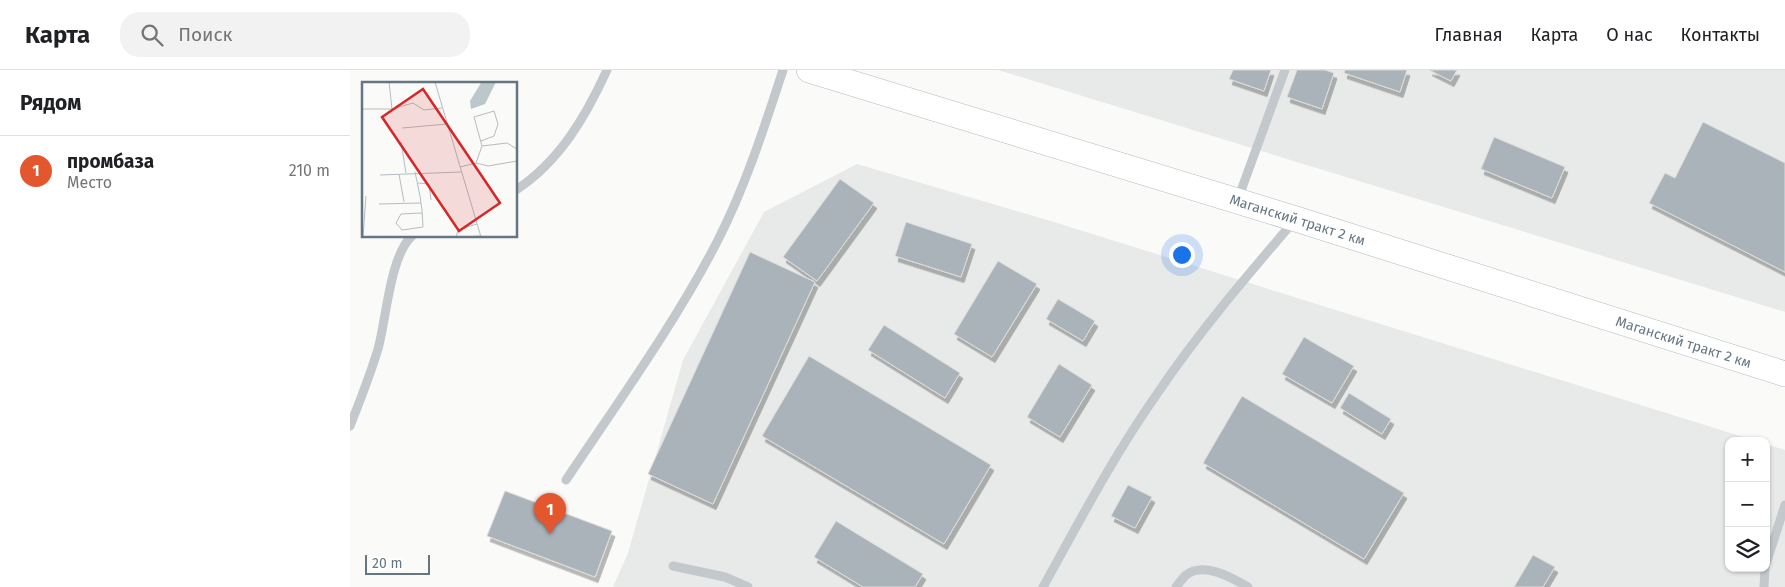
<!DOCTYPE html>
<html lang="ru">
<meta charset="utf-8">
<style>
:root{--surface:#fff;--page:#f2f2f2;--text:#202124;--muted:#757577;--line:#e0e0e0;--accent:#e4572e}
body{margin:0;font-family:"Fira Sans",sans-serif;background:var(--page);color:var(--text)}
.controls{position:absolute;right:15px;bottom:15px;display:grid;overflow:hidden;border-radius:10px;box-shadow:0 1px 4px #0004}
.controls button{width:45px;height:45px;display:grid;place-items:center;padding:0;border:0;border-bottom:1px solid var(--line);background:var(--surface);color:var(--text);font:25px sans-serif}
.scale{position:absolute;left:15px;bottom:12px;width:65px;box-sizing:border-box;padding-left:5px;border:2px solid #657683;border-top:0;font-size:14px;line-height:18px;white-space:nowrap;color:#657683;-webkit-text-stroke:4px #fff;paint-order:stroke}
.you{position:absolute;left:831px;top:184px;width:18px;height:18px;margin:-12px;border:4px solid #fff;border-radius:50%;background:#1a73e8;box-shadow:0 0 0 8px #1a73e833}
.badge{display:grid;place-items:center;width:32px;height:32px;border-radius:50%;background:var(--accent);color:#fff;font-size:16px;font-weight:700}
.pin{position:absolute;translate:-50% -41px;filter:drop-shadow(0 1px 2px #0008)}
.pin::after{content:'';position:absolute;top:26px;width:18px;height:15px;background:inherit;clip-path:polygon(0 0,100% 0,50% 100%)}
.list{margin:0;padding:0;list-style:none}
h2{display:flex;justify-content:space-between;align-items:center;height:65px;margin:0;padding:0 20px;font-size:21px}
h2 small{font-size:16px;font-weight:400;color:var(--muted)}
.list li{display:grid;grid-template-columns:32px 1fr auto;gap:15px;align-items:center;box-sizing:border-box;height:70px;padding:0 20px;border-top:1px solid var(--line)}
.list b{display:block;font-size:19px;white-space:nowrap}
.list p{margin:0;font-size:16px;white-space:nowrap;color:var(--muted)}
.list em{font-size:16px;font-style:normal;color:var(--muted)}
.icon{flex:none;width:28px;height:28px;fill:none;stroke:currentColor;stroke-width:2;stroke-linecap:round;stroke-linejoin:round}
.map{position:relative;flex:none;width:1435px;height:517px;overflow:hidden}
header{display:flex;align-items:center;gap:30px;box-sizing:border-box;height:70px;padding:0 25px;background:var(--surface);border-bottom:1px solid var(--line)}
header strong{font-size:24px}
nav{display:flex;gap:28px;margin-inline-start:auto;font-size:18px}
.search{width:350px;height:45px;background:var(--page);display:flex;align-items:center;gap:12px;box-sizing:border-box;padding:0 18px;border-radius:20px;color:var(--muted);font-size:19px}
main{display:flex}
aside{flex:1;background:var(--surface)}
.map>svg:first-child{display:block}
.built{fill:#e8e9e9}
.building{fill:#aab3b9;stroke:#dcdcda;filter:url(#shadow)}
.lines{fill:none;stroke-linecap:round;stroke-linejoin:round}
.secondary-casing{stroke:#b3babf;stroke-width:26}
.service{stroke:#c3c8cc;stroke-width:9}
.secondary{stroke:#fff;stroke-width:25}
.labels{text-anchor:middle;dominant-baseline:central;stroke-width:5;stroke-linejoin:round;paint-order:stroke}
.street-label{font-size:14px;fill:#657683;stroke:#fff}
.inset-road{fill:none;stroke:#b5bdc2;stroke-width:1}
.view{fill:#d62828;fill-opacity:0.15;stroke:#d62828;stroke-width:2.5}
.inset-edge{fill:none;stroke:#657683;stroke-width:2.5}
</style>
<header>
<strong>Карта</strong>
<div class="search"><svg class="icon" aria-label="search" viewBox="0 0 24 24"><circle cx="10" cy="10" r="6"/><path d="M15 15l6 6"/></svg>Поиск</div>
<nav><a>Главная</a><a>Карта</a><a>О нас</a><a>Контакты</a></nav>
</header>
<main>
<aside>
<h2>Рядом<small></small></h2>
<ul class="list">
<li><span class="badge">1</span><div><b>промбаза</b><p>Место</p></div><em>210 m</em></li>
</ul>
</aside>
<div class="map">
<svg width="1435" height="517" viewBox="0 0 1435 517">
<defs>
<filter id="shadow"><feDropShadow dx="3" dy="5.5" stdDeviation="0" flood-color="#0004"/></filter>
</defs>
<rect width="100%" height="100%" fill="#fafaf8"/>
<g class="built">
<path d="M 648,0 L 1435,0 L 1435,242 Z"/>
<path d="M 507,94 L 704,152 L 1406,371 L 1379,371 L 1379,498 L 1416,498 L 1416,374 L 1435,380 L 1435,517 L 263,517 L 278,483 L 333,290 L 414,142 Z"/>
</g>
<g class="building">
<path d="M 883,0 L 921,0 L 914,21 L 879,9 Z"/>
<path d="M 947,0 L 975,0 L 984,3 L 972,39 L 937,27 Z"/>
<path d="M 995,0 L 1057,0 L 1050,22 L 994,3 Z"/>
<path d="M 1079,0 L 1107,0 L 1101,11 Z"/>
<path d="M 1353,52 L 1435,93 L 1435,202 L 1299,133 L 1315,103 L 1325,108 Z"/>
<path d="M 1144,67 L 1215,97 L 1202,128 L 1131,99 Z"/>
<path d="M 490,109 L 524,133 L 467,211 L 433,187 Z"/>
<path d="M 556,152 L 622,174 L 611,207 L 545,186 Z"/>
<path d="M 400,182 L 465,212 L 363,434 L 298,404 Z"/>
<path d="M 648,191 L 687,214 L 642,287 L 604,264 Z"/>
<path d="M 708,229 L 745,251 L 733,271 L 696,249 Z"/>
<path d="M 534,255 L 610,303 L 595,328 L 518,280 Z"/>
<path d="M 954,267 L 1004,296 L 982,333 L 932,304 Z"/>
<path d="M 459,286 L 641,395 L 594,474 L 412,366 Z"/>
<path d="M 709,294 L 742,315 L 710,367 L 677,347 Z"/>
<path d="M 999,323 L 1041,349 L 1032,364 L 990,338 Z"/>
<path d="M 892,326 L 1054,423 L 1014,489 L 853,393 Z"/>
<path d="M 778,415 L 802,427 L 785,458 L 761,446 Z"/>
<path d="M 155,421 L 262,461 L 245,507 L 137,466 Z"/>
<path d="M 486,451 L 573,504 L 565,517 L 513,517 L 464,487 Z"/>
<path d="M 1183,485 L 1205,497 L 1193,517 L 1164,517 Z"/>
</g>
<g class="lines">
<defs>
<g id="secondary">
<path id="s1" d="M 459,0 L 946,149 L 1435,304"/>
</g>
</defs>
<use href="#secondary" class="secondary-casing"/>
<g class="service">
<path d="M 166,120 C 210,91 236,46 257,0"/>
<path d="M 888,129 L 935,0"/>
<path d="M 0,356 C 10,331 20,305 28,279 C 36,251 40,185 62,166"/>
<path d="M 216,410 C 268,332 326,252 368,170 C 396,115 414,58 433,0"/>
<path d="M 1416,494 L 1435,435"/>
<path d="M 323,496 L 375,507 L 398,517"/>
<path d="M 693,517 C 729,452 764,385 807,324 C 848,263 896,207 944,151"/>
<path d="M 826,517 C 829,513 833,508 836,505 C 854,491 882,508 898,517"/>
<path d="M 1414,517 L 1415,498"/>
</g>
<use href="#secondary" class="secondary"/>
</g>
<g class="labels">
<g class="street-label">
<text stroke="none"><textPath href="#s1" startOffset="511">Маганский тракт 2 км</textPath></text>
<text stroke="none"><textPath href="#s1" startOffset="916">Маганский тракт 2 км</textPath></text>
</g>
</g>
<g transform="translate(12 12)">
<rect width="155" height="155" fill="#fafaf8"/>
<path d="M 134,0 L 123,22 L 109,27 L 108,19 L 119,1 Z" fill="#bbc7cb"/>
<path class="inset-road" d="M 27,0 L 30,27M 73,0 L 119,155M 0,27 L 30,27 L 51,21 L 62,28 L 80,26M 40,46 L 85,42M 119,59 L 132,54 L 136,42 L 132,29 L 112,35 L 120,64M 39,60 L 44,91M 114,81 L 126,84 L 155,79M 98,85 L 114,81 L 120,64 L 145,61 L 155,67M 53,90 L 58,114 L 60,128 L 61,145 L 40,148 L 34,141 L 39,132 L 60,131M 37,92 L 42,120M 18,93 L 100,90M 56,101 L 67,102 L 69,118M 17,122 L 59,121M 1,155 L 4,114M 94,155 L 96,148 L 115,142M 99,155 L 119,154"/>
<path class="view" d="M 61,7 L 138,121 L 97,149 L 20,35 Z"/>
<rect width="155" height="155" class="inset-edge"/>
</g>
</svg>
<div class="controls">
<button>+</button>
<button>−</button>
<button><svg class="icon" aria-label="layers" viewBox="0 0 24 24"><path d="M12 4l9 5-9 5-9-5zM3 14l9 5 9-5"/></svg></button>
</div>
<div class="scale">20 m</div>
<div class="you"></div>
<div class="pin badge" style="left:200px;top:464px">1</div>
</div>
</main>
